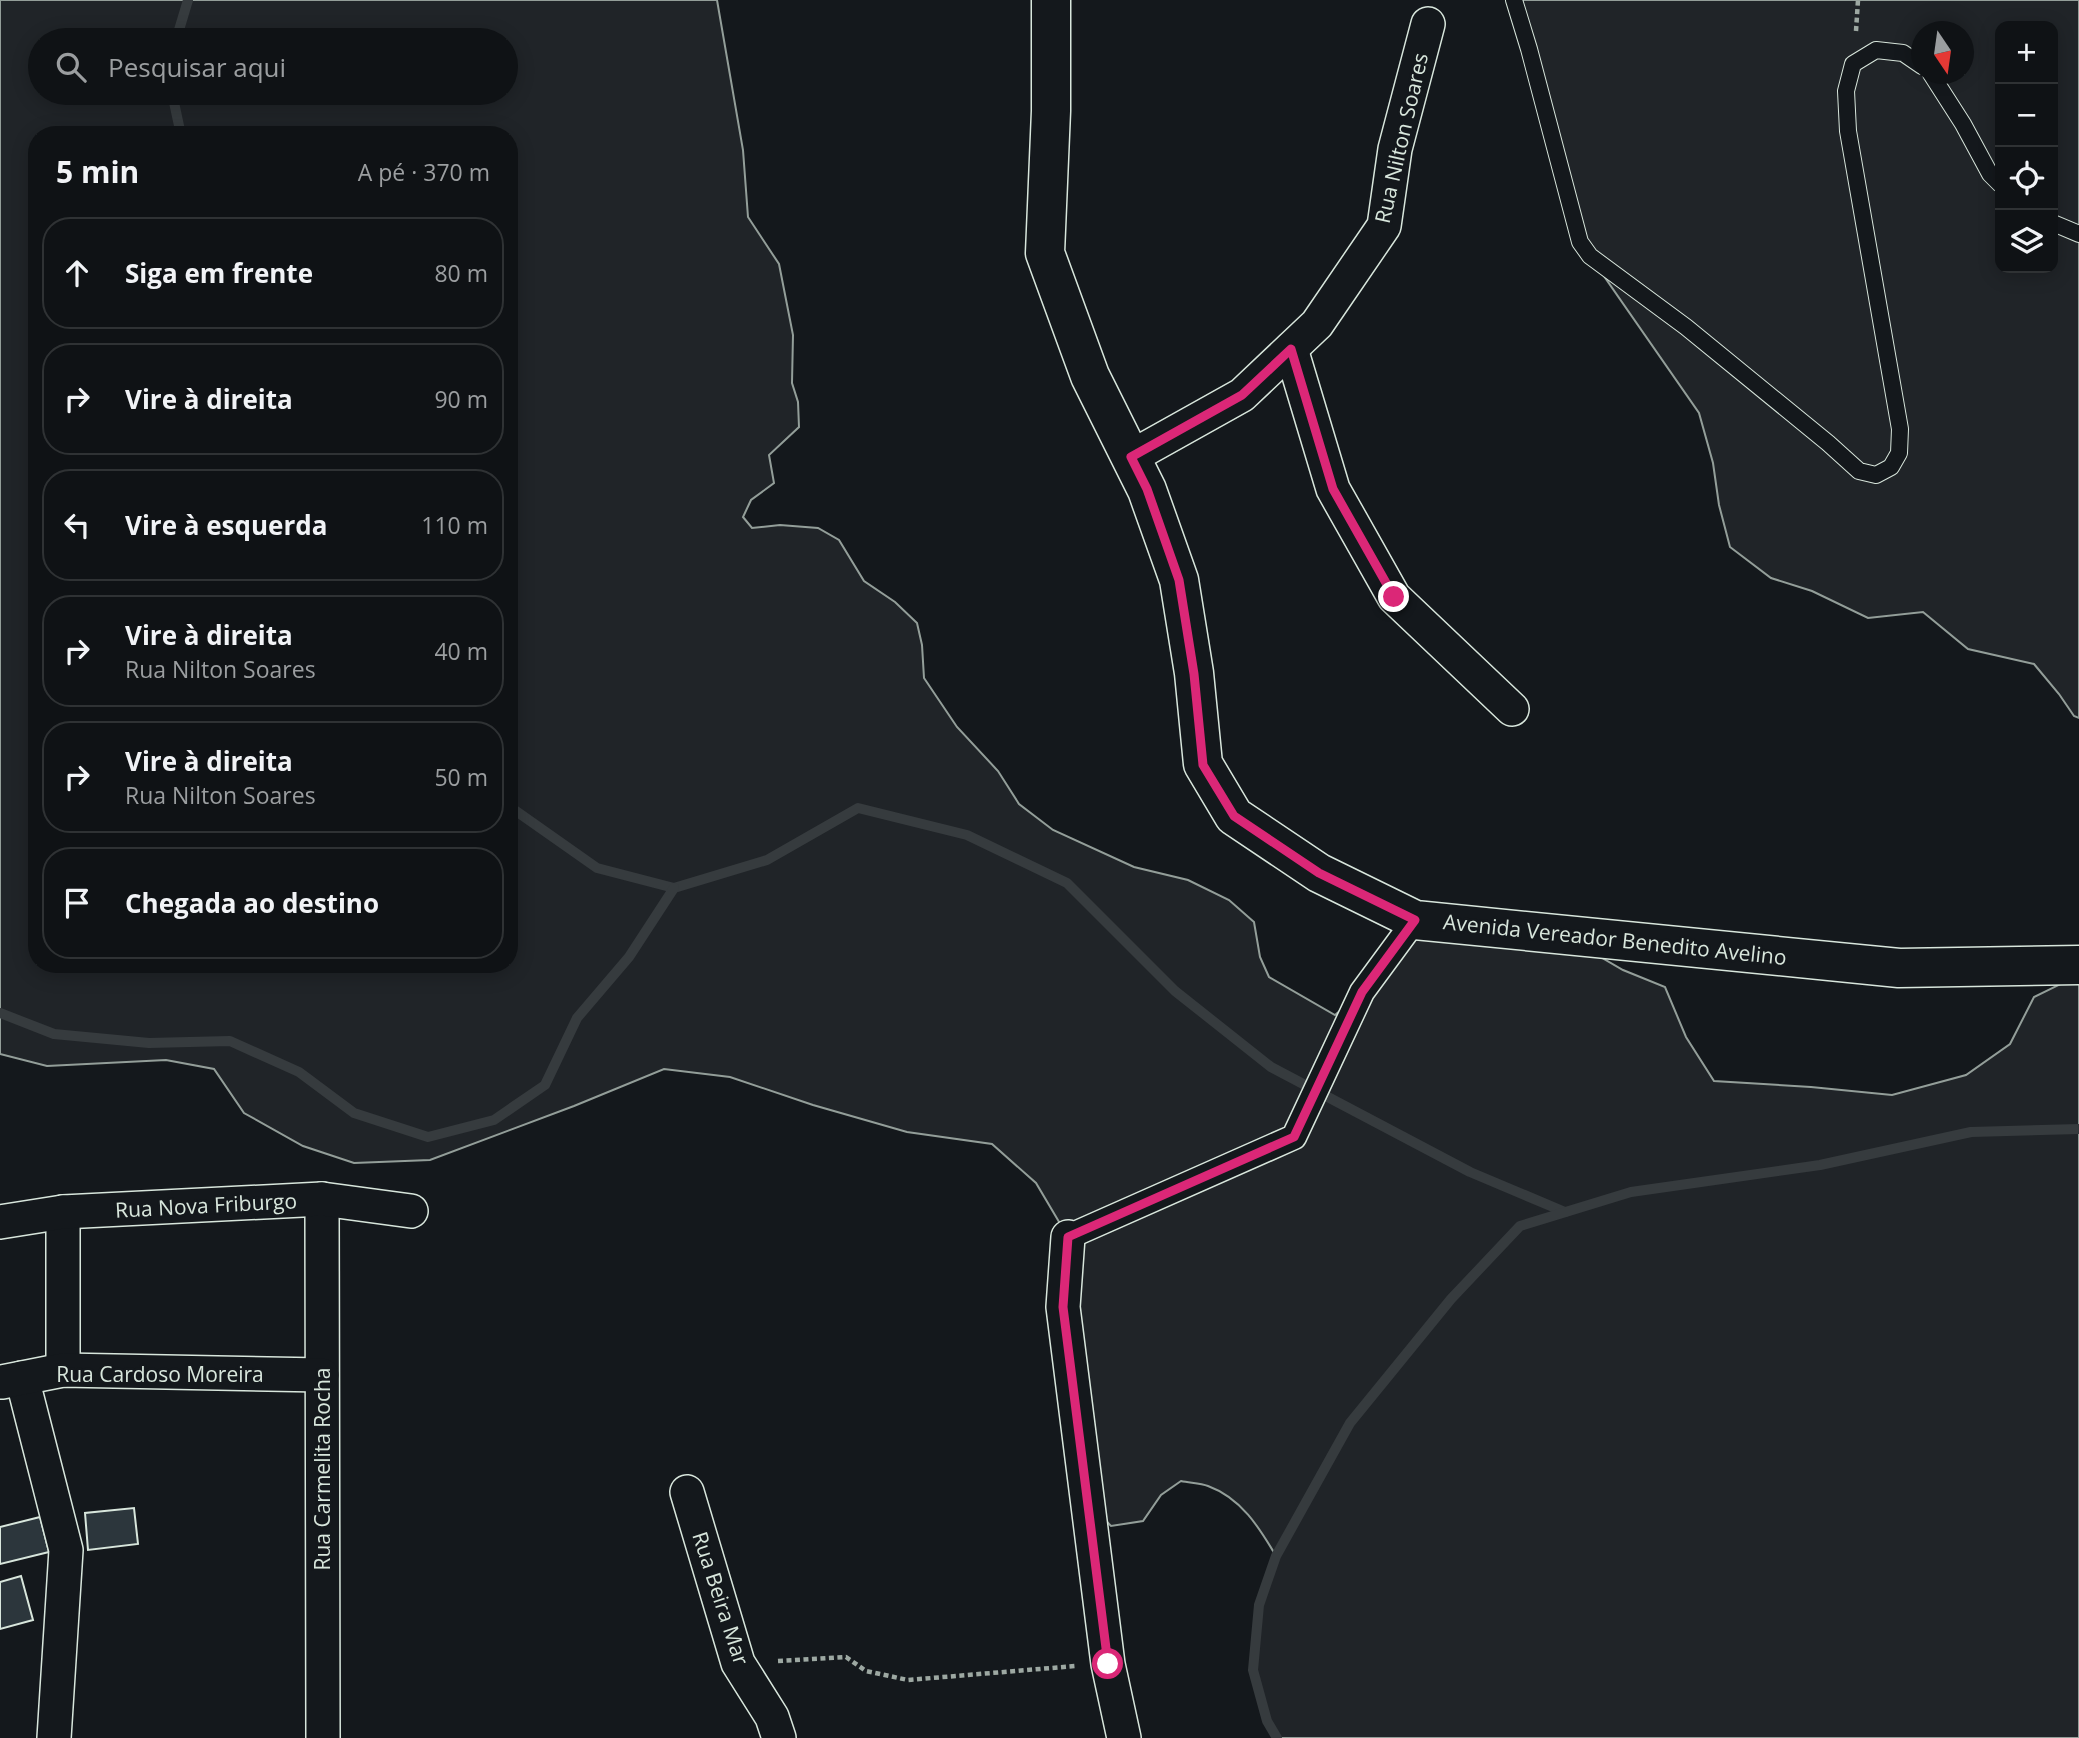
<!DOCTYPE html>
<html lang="pt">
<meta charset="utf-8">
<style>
:root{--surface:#0f1215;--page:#181b1e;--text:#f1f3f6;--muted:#9b9ea0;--line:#2f3234}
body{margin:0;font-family:"Open Sans",sans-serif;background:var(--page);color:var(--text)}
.controls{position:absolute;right:21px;top:21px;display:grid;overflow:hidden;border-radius:14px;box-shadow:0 4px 18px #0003}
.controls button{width:63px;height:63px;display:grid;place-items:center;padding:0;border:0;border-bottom:2px solid var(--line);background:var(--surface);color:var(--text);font:35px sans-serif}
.compass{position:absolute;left:1911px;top:21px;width:63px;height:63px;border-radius:50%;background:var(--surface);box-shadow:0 4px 18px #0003;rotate:167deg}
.stop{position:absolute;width:21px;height:21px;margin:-16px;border:5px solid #db2777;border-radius:50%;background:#fff}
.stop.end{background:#db2777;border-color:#fff;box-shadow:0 2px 7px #0008}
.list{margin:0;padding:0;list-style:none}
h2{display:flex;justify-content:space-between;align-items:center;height:91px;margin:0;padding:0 28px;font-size:30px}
h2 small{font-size:23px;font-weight:400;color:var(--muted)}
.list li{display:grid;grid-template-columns:46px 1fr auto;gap:21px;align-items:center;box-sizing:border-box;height:112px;margin:0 14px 14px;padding:0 14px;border:2px solid var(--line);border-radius:28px}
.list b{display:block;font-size:26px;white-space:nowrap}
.list p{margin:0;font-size:23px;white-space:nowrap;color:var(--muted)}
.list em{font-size:23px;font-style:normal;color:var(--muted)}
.icon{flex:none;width:38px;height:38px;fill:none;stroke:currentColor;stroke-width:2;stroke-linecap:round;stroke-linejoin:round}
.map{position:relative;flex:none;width:2079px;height:1738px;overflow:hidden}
.search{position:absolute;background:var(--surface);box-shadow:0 4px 18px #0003;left:28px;top:28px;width:490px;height:77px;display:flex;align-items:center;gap:18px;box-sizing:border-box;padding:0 24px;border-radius:38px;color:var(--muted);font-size:26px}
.panel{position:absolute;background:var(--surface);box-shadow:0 4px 18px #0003;left:28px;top:126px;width:490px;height:847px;border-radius:28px}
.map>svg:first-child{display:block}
.green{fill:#202428;stroke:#939e99;stroke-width:2;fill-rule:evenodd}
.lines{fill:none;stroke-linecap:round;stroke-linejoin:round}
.stream{stroke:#363b3e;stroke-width:10}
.building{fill:#2c363c;stroke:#d8e6dc;stroke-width:2}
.service-casing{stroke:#d8e6dc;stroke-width:18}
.pedestrian-casing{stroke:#d8e6dc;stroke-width:27}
.minor-casing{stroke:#d8e6dc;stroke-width:36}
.secondary-casing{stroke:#d8e6dc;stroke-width:41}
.path{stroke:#9da8a2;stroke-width:4.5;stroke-dasharray:5 3.5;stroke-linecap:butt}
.service{stroke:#14181c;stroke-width:16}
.pedestrian{stroke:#14181c;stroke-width:24}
.minor{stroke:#14181c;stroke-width:33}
.secondary{stroke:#14181c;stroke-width:38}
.route{stroke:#db2777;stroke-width:9}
.labels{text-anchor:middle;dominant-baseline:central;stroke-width:5;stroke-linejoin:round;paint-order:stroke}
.street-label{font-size:21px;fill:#d8e6dc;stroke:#14181c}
</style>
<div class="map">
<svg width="2079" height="1738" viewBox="0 0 2079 1738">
<rect width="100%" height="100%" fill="#14181c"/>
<g class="green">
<path d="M 0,0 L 717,0 L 743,150 L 748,217 L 779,264 L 793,335 L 792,383 L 798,402 L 799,427 L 769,455 L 774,483 L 751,500 L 743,517 L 752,528 L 780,525 L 818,528 L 839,540 L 864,581 L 895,602 L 917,623 L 922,645 L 924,678 L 957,727 L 998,771 L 1019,804 L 1053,830 L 1134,867 L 1188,880 L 1229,900 L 1254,922 L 1260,957 L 1269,977 L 1335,1015 L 1362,992 L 1415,920 L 1561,934 L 1623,970 L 1665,987 L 1686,1037 L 1714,1081 L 1811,1087 L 1892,1095 L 1966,1075 L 2010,1044 L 2034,997 L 2079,975 L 2079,1738 L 1277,1738 L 1267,1721 L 1253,1670 L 1259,1605 L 1276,1556 C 1259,1527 1241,1498 1208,1486 C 1200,1483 1190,1483 1181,1481 L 1161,1495 L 1143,1521 L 1111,1526 L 1088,1502 L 1068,1237 L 1036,1183 L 992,1144 L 907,1132 L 813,1105 L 730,1077 L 664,1069 L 574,1106 L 430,1160 L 354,1163 L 303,1146 L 244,1113 L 214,1069 L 166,1060 L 47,1066 L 0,1054 ZM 40,40 L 506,40 L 506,93 L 40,93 ZM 37,135 L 509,135 L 509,964 L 37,964 Z"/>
<path d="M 1514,0 L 2079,0 L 2079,718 L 2074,716 L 2059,694 L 2034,664 L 1968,649 L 1923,612 L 1868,618 L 1812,591 L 1771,578 L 1730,547 L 1719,505 L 1713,463 L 1699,413 L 1590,256 ZM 2000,26 L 2053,26 L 2053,268 L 2000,268 ZM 1922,32 L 1964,32 L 1964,74 L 1922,74 Z"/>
</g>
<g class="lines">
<g class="stream">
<path d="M 176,40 L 188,0"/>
<path d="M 172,93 L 181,135"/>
<path d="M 509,806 L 597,868 L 674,888 L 767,860 L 858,808 L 967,835 L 1067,883 L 1175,991 L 1271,1067 L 1470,1172 L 1565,1212"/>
<path d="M 0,1013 L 54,1034 L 149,1043 L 230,1041 L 299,1072 L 354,1113 L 428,1137 L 494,1120 L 545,1085 L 577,1018 L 629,957 L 674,888"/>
<path d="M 1277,1738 L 1267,1721 L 1253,1670 L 1259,1605 L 1276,1556 L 1350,1423 L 1451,1299 L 1520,1226 L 1631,1192 L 1820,1165 L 1971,1132 L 2079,1129"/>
</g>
</g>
<g class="building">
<path d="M 134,1508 L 138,1544 L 88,1550 L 85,1513 Z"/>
<path d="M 40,1517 L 49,1552 L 0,1564 L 0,1527 Z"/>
<path d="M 21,1576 L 33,1620 L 0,1629 L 0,1582 Z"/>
</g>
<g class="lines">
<defs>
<g id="service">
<path d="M 1514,0 L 1529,49 L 1580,242 L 1590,256 L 1686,327 L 1828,443 L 1859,471 L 1876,475 L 1891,467 L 1899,453 L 1900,429 L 1848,131 L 1846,91 L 1853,64 L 1876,50 L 1903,53 L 1922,66"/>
<path d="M 1931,74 L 1963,124 L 1990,174 L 2000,184"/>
<path d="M 2053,223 L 2079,234"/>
</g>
<path id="pedestrian" d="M 1068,1237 L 1294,1137 L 1362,992 L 1415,920"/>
<g id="minor">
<path d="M 1291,349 L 1333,489 L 1394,597 L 1512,709"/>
<path d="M 1131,457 L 1242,395 L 1317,324 L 1384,226 L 1395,149 L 1428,24"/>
<path d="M 322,1199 L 323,1738"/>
<path d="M 63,1212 L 63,1370"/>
<path d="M 0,1222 L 63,1212 L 322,1199 L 411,1211"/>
<path d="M 1068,1237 L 1063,1307 L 1108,1664 L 1124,1738"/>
<path d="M 22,1378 L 66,1550 L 54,1738"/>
<path d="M 2,1382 L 63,1370 L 322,1375"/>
<path d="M 687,1492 L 738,1663 L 772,1717 L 779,1738"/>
</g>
<path id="secondary" d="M 1051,0 L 1051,111 L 1045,253 L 1090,376 L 1147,490 L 1179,580 L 1194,673 L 1203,764 L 1234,816 L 1319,873 L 1415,920 L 1899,968 L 2079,965"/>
</defs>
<use href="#service" class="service-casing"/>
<use href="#pedestrian" class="pedestrian-casing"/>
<use href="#minor" class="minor-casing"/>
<use href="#secondary" class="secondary-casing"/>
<g class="path">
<path d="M 1856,31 L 1858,0"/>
<path d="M 778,1661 L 846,1657 L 866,1671 L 908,1680 L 1075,1666"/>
</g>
<use href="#service" class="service"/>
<use href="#pedestrian" class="pedestrian"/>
<use href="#minor" class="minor"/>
<use href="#secondary" class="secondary"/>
</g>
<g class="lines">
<path class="route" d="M 1108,1664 L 1063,1307 L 1068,1237 L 1294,1137 L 1362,992 L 1415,920 L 1319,873 L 1234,816 L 1203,765 L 1194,674 L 1179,580 L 1147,489 L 1131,457 L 1242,395 L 1291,349 L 1333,489 L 1394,597"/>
</g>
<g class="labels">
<g class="street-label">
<text transform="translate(1401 138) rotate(-77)">Rua Nilton Soares</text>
<text transform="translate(1615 939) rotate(6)">Avenida Vereador Benedito Avelino</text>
<text transform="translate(206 1205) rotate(-3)">Rua Nova Friburgo</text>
<text x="160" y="1374">Rua Cardoso Moreira</text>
<text transform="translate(322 1469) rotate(-90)">Rua Carmelita Rocha</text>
<text transform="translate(721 1598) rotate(72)">Rua Beira Mar</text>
</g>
</g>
</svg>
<div class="controls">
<button>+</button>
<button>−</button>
<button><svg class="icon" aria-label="locate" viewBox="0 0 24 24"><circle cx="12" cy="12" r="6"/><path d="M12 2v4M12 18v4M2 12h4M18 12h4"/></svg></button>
<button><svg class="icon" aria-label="layers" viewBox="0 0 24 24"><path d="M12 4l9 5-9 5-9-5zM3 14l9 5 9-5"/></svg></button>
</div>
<svg class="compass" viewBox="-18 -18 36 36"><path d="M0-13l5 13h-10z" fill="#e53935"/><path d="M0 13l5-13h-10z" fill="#9b9ea0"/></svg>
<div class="stop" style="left:1108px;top:1664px"></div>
<div class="stop end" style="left:1394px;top:597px"></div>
<div class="search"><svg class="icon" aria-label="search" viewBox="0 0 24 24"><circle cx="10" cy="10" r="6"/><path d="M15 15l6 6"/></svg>Pesquisar aqui</div>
<section class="panel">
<h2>5 min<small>A pé · 370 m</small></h2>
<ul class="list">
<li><svg class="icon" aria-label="ahead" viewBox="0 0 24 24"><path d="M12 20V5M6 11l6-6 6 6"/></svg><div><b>Siga em frente</b></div><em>80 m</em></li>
<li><svg class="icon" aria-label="right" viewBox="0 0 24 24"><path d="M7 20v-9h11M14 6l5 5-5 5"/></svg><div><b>Vire à direita</b></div><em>90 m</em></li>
<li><svg class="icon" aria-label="left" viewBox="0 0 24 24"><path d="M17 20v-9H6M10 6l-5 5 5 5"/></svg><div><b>Vire à esquerda</b></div><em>110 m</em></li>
<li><svg class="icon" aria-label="right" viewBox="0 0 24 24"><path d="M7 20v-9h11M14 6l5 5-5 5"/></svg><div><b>Vire à direita</b><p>Rua Nilton Soares</p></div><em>40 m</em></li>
<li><svg class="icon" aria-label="right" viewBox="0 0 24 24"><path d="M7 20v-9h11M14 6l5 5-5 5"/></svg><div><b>Vire à direita</b><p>Rua Nilton Soares</p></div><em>50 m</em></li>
<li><svg class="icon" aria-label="arrive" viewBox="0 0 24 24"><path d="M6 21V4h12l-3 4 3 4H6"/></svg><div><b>Chegada ao destino</b></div></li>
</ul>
</section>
</div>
